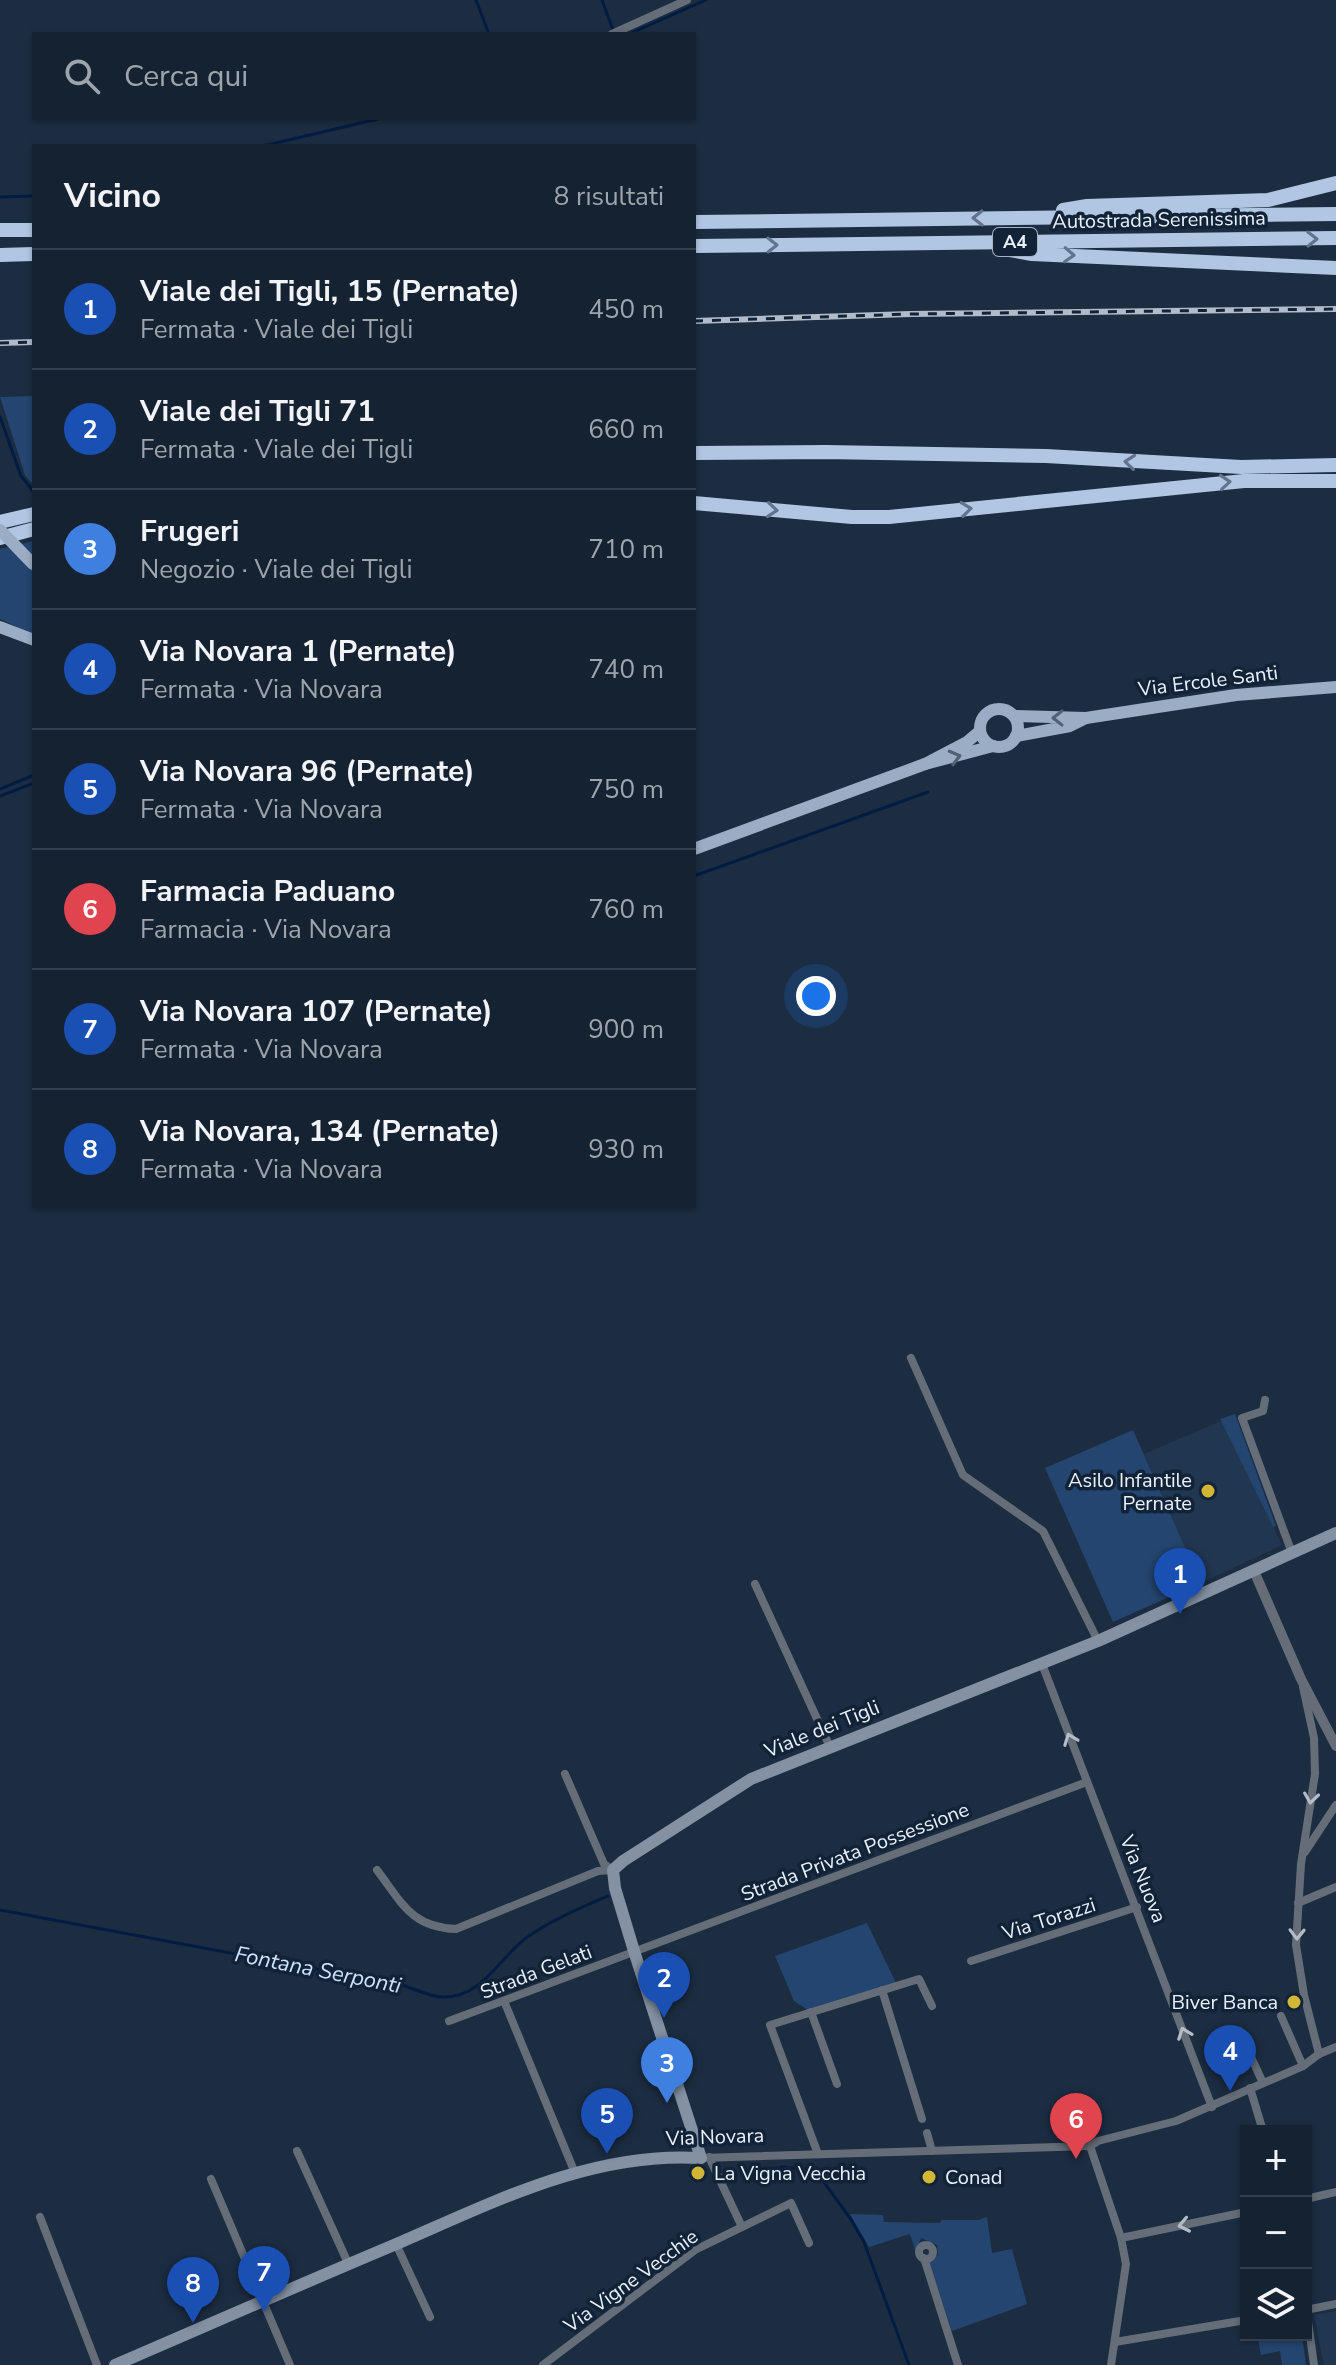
<!DOCTYPE html>
<html lang="it">
<meta charset="utf-8">
<style>
:root{--surface:#152232;--page:#222f3e;--text:#f1f3f6;--muted:#9da4ac;--line:#343f4d;--accent:#8c9099}
body{margin:0;font-family:"Nunito Sans",sans-serif;background:var(--page);color:var(--text)}
.controls{position:absolute;right:24px;bottom:24px;display:grid;overflow:hidden;border-radius:0px;box-shadow:0 2px 6px #0004}
.controls button{width:72px;height:72px;display:grid;place-items:center;padding:0;border:0;border-bottom:2px solid var(--line);background:var(--surface);color:var(--text);font:40px sans-serif}
.you{position:absolute;left:816px;top:996px;width:28px;height:28px;margin:-20px;border:6px solid #fff;border-radius:50%;background:#1a73e8;box-shadow:0 0 0 12px #1a73e833}
.badge{display:grid;place-items:center;width:52px;height:52px;border-radius:50%;background:var(--accent);color:#fff;font-size:26px;font-weight:700}
.pin{position:absolute;translate:-50% -66px;filter:drop-shadow(0 2px 4px #0008)}
.pin::after{content:'';position:absolute;top:42px;width:28px;height:24px;background:inherit;clip-path:polygon(0 0,100% 0,50% 100%)}
.list{margin:0;padding:0;list-style:none}
h2{display:flex;justify-content:space-between;align-items:center;height:104px;margin:0;padding:0 32px;font-size:34px}
h2 small{font-size:26px;font-weight:400;color:var(--muted)}
.list li{display:grid;grid-template-columns:52px 1fr auto;gap:24px;align-items:center;box-sizing:border-box;height:120px;padding:0 32px;border-top:2px solid var(--line)}
.list b{display:block;font-size:30px;white-space:nowrap}
.list p{margin:0;font-size:26px;white-space:nowrap;color:var(--muted)}
.list em{font-size:26px;font-style:normal;color:var(--muted)}
.icon{flex:none;width:44px;height:44px;fill:none;stroke:currentColor;stroke-width:2;stroke-linecap:round;stroke-linejoin:round}
.map{position:relative;flex:none;width:1336px;height:2365px;overflow:hidden}
.search{position:absolute;background:var(--surface);box-shadow:0 2px 6px #0004;left:32px;top:32px;width:664px;height:88px;display:flex;align-items:center;gap:20px;box-sizing:border-box;padding:0 28px;border-radius:0px;color:var(--muted);font-size:30px}
.panel{position:absolute;background:var(--surface);box-shadow:0 2px 6px #0004;left:32px;top:144px;width:664px;height:1064px;border-radius:0px}
.map>svg:first-child{display:block}
.built{fill:#213651}
.green{fill:#24456f}
.lines{fill:none;stroke-linecap:round;stroke-linejoin:round}
.stream{stroke:#001c43;stroke-width:3}
.minor{stroke:#646d78;stroke-width:8}
.tertiary{stroke:#646d78;stroke-width:10}
.secondary{stroke:#8391a3;stroke-width:12}
.primary{stroke:#9badc4;stroke-width:12}
.motorway{stroke:#b1c6e2;stroke-width:14}
.rail-casing{stroke:#b1bbca;stroke-width:6}
.rail{stroke:#122338;stroke-width:3;stroke-dasharray:9;stroke-linecap:butt}
.primary-bridge{stroke:#9badc4;stroke-width:12}
.oneway{stroke:#62748d}
.oneway2{stroke:#506177}
.oneway3{stroke:#b4bcc8}
.poi-dot{fill:#d2b635;stroke:#122338;stroke-width:3}
.labels{text-anchor:middle;dominant-baseline:central;stroke-width:7;stroke-linejoin:round;paint-order:stroke}
.shield{fill:#122338;stroke:#a8b3c2;stroke-width:2}
.shield-label{font-size:18px;font-weight:bold;fill:#e9f1fd}
.street-label{font-size:20px;fill:#e9f1fd;stroke:#122338}
.poi-label{font-size:20px;fill:#e9f1fd;stroke:#122338;text-anchor:end}
.water-label{font-size:22px;font-style:italic;fill:#cce2ff;stroke:#122338}
</style>
<div class="map">
<svg width="1336" height="2365" viewBox="0 0 1336 2365">
<rect width="100%" height="100%" fill="#1c2d42"/>
<g class="built">
<path d="M 1221,1421 L 1282,1545 L 1201,1583 L 1144,1454 Z"/>
<path d="M 1336,2311 L 1336,2365 L 1324,2365 L 1314,2315 Z"/>
</g>
<g class="green">
<path d="M 34,396 L 34,486 L 25,475 L 0,397 Z"/>
<path d="M 34,541 L 34,635 L 0,619 L 0,549 Z"/>
<path d="M 1235,1414 L 1276,1526 L 1273,1527 L 1220,1419 Z"/>
<path d="M 1133,1430 L 1201,1583 L 1113,1622 L 1045,1468 Z"/>
<path d="M 867,1923 L 897,1985 L 811,2012 L 794,2001 L 775,1956 Z"/>
<path d="M 850,2214 L 883,2215 L 884,2222 L 940,2223 L 942,2220 L 978,2220 L 987,2217 L 992,2253 L 1012,2249 L 1027,2304 L 952,2331 L 929,2262 L 938,2255 L 937,2245 L 921,2238 L 916,2253 L 910,2234 L 869,2247 Z"/>
<path d="M 1257,2335 L 1302,2335 L 1306,2365 L 1282,2365 L 1280,2351 L 1261,2355 Z"/>
</g>
<g class="lines">
<g class="stream">
<path d="M 476,0 L 489,34"/>
<path d="M 602,0 L 613,30"/>
<path d="M 629,34 L 706,0"/>
<path d="M 263,146 L 382,118"/>
<path d="M 0,197 L 34,196"/>
<path d="M 0,417 L 21,476 L 34,492"/>
<path d="M 0,789 L 34,775"/>
<path d="M 0,796 L 34,783"/>
<path d="M 694,876 L 928,792"/>
<path d="M 0,1910 L 402,1985 C 415,1989 430,1997 443,1997 C 482,1998 499,1958 526,1938 C 551,1920 580,1908 608,1896"/>
<path d="M 781,2167 L 815,2170 L 850,2218 L 864,2242 L 909,2365"/>
</g>
<g class="minor">
<path d="M 612,34 L 687,0"/>
<path d="M 911,1358 L 963,1475 L 1043,1531 L 1098,1641"/>
<path d="M 1265,1400 L 1263,1411 L 1242,1418 L 1292,1553"/>
<path d="M 755,1584 L 830,1747"/>
<path d="M 1042,1664 L 1212,2107"/>
<path d="M 1303,1687 L 1314,1738 L 1315,1774 L 1301,1864 L 1296,1945 L 1304,1995 L 1319,2054"/>
<path d="M 565,1774 L 604,1864 L 613,1870"/>
<path d="M 1305,1852 L 1336,1805"/>
<path d="M 377,1870 C 402,1903 411,1927 456,1929 L 598,1871 L 613,1870"/>
<path d="M 1298,1903 L 1336,1887"/>
<path d="M 971,1961 L 1137,1907"/>
<path d="M 882,1990 L 922,2119"/>
<path d="M 504,2001 L 575,2173"/>
<path d="M 811,2012 L 837,2084"/>
<path d="M 1281,2016 L 1303,2066"/>
<path d="M 449,2021 L 1087,1782"/>
<path d="M 1239,2031 L 1263,2083"/>
<path d="M 1250,2088 L 1263,2131"/>
<path d="M 927,2133 L 932,2151"/>
<path d="M 1090,2146 L 1121,2238 L 1126,2264 L 1111,2365"/>
<path d="M 297,2151 L 348,2263"/>
<path d="M 818,2154 L 770,2025 L 919,1979 L 932,2006"/>
<path d="M 709,2157 L 742,2227"/>
<path d="M 701,2158 L 1090,2146 L 1098,2141 L 1176,2121 L 1303,2066 L 1319,2054 L 1336,2047"/>
<path d="M 211,2179 L 290,2365"/>
<path d="M 1306,2199 L 1336,2192"/>
<path d="M 40,2217 L 97,2365"/>
<path d="M 1121,2238 L 1246,2212"/>
<path d="M 396,2244 L 430,2317"/>
<circle cx="926" cy="2252" r="7"/>
<path d="M 924,2258 L 958,2365"/>
<path d="M 1306,2307 L 1314,2365"/>
<path d="M 1306,2310 L 1336,2304"/>
<path d="M 1115,2342 L 1246,2320"/>
<path d="M 543,2365 L 695,2250 L 791,2203 L 809,2243"/>
</g>
<path class="tertiary" d="M 1254,1571 L 1301,1679 L 1336,1746"/>
<path class="secondary" d="M 115,2365 C 208,2325 301,2284 394,2245 C 492,2203 591,2151 701,2158 L 634,1951 L 615,1888 L 613,1870 L 623,1861 L 751,1779 L 1098,1641 L 1336,1533"/>
<g class="primary">
<path d="M 0,627 L 34,640"/>
<circle cx="999" cy="728" r="19"/>
<path d="M 1014,716 L 1086,718 L 1070,726 L 1016,736"/>
<path d="M 1086,718 L 1236,695 L 1336,687"/>
<path d="M 980,731 L 967,742 L 925,764 L 993,746"/>
<path d="M 694,849 L 925,764"/>
</g>
<g class="motorway">
<path d="M 1063,210 L 1087,206 L 1268,200 L 1336,183"/>
<path d="M 694,222 L 1336,214"/>
<path d="M 0,230 L 34,230"/>
<path d="M 694,246 L 1336,238"/>
<path d="M 1004,249 L 1032,254 L 1336,268"/>
<path d="M 0,255 L 34,254"/>
<path d="M 694,453 L 826,452 L 1046,456 L 1241,467 L 1336,465"/>
<path d="M 694,503 L 852,517 L 889,517 L 1244,481 L 1336,481"/>
<path d="M 0,522 L 34,514"/>
<path d="M 0,538 L 34,529"/>
</g>
<defs>
<g id="rail">
<path d="M 694,321 L 910,314 L 1336,309"/>
<path d="M 0,343 L 34,342"/>
</g>
</defs>
<use href="#rail" class="rail-casing"/>
<use href="#rail" class="rail"/>
<path class="primary-bridge" d="M 0,530 L 33,564"/>
</g>
<defs><path id="oneway-chevron" d="M-2-3.5L2.5 0L-2 3.5" fill="none" stroke-width="1.6" stroke-linecap="round" stroke-linejoin="round" transform="scale(2)"/></defs>
<g class="oneway">
<use href="#oneway-chevron" transform="translate(978 218) rotate(179)"/>
<use href="#oneway-chevron" transform="translate(1312 239) rotate(-1)"/>
<use href="#oneway-chevron" transform="translate(772 245) rotate(-1)"/>
<use href="#oneway-chevron" transform="translate(1069 255) rotate(3)"/>
<use href="#oneway-chevron" transform="translate(1130 462) rotate(-175)"/>
<use href="#oneway-chevron" transform="translate(1225 482) rotate(-5)"/>
<use href="#oneway-chevron" transform="translate(966 509) rotate(-7)"/>
<use href="#oneway-chevron" transform="translate(772 510) rotate(5)"/>
</g>
<g class="oneway2">
<use href="#oneway-chevron" transform="translate(1058 718) rotate(180)"/>
<use href="#oneway-chevron" transform="translate(955 757) rotate(-15)"/>
</g>
<g class="oneway3">
<use href="#oneway-chevron" transform="translate(1070 1739) rotate(-111)"/>
<use href="#oneway-chevron" transform="translate(1311 1798) rotate(98)"/>
<use href="#oneway-chevron" transform="translate(1297 1934) rotate(91)"/>
<use href="#oneway-chevron" transform="translate(1184 2033) rotate(-110)"/>
<use href="#oneway-chevron" transform="translate(1184 2225) rotate(168)"/>
</g>
<g class="poi-dot">
<circle cx="1208" cy="1491" r="8"/>
<circle cx="1294" cy="2002" r="8"/>
<circle cx="698" cy="2173" r="8"/>
<circle cx="929" cy="2177" r="8"/>
</g>
<g class="labels">
<rect class="shield" x="993" y="228" width="44" height="28" rx="6"/>
<g class="shield-label">
<text x="1015" y="242">A4</text>
</g>
<g class="street-label">
<text transform="translate(1159 220) rotate(-1)">Autostrada Serenissima</text>
<text transform="translate(1208 681) rotate(-7)">Via Ercole Santi</text>
<text transform="translate(822 1729) rotate(-22)">Viale dei Tigli</text>
<text transform="translate(855 1852) rotate(-21)">Strada Privata Possessione</text>
<text transform="translate(1143 1879) rotate(68)">Via Nuova</text>
<text transform="translate(1049 1919) rotate(-18)">Via Torazzi</text>
<text transform="translate(536 1972) rotate(-21)">Strada Gelati</text>
<text transform="translate(715 2137) rotate(-2)">Via Novara</text>
<text transform="translate(631 2281) rotate(-36)">Via Vigne Vecchie</text>
</g>
<g class="poi-label">
<text x="1192" y="1480">Asilo Infantile<tspan x="1192" dy="23">Pernate</tspan></text>
<text x="1278" y="2002">Biver Banca</text>
<text x="714" y="2173" text-anchor="start">La Vigna Vecchia</text>
<text x="945" y="2177" text-anchor="start">Conad</text>
</g>
<g class="water-label">
<text transform="translate(318 1970) rotate(11)">Fontana Serponti</text>
</g>
</g>
</svg>
<div class="controls">
<button>+</button>
<button>−</button>
<button><svg class="icon" aria-label="layers" viewBox="0 0 24 24"><path d="M12 4l9 5-9 5-9-5zM3 14l9 5 9-5"/></svg></button>
</div>
<div class="you"></div>
<div class="pin badge" style="left:1180px;top:1614px;background:#1a4fb4">1</div>
<div class="pin badge" style="left:664px;top:2018px;background:#1a4fb4">2</div>
<div class="pin badge" style="left:667px;top:2103px;background:#3f7fe0">3</div>
<div class="pin badge" style="left:1230px;top:2091px;background:#1a4fb4">4</div>
<div class="pin badge" style="left:607px;top:2154px;background:#1a4fb4">5</div>
<div class="pin badge" style="left:1076px;top:2159px;background:#e0444e">6</div>
<div class="pin badge" style="left:264px;top:2312px;background:#1a4fb4">7</div>
<div class="pin badge" style="left:193px;top:2323px;background:#1a4fb4">8</div>
<div class="search"><svg class="icon" aria-label="search" viewBox="0 0 24 24"><circle cx="10" cy="10" r="6"/><path d="M15 15l6 6"/></svg>Cerca qui</div>
<section class="panel">
<h2>Vicino<small>8 risultati</small></h2>
<ul class="list">
<li><span class="badge" style="background:#1a4fb4">1</span><div><b>Viale dei Tigli, 15 (Pernate)</b><p>Fermata · Viale dei Tigli</p></div><em>450 m</em></li>
<li><span class="badge" style="background:#1a4fb4">2</span><div><b>Viale dei Tigli 71</b><p>Fermata · Viale dei Tigli</p></div><em>660 m</em></li>
<li><span class="badge" style="background:#3f7fe0">3</span><div><b>Frugeri</b><p>Negozio · Viale dei Tigli</p></div><em>710 m</em></li>
<li><span class="badge" style="background:#1a4fb4">4</span><div><b>Via Novara 1 (Pernate)</b><p>Fermata · Via Novara</p></div><em>740 m</em></li>
<li><span class="badge" style="background:#1a4fb4">5</span><div><b>Via Novara 96 (Pernate)</b><p>Fermata · Via Novara</p></div><em>750 m</em></li>
<li><span class="badge" style="background:#e0444e">6</span><div><b>Farmacia Paduano</b><p>Farmacia · Via Novara</p></div><em>760 m</em></li>
<li><span class="badge" style="background:#1a4fb4">7</span><div><b>Via Novara 107 (Pernate)</b><p>Fermata · Via Novara</p></div><em>900 m</em></li>
<li><span class="badge" style="background:#1a4fb4">8</span><div><b>Via Novara, 134 (Pernate)</b><p>Fermata · Via Novara</p></div><em>930 m</em></li>
</ul>
</section>
</div>
